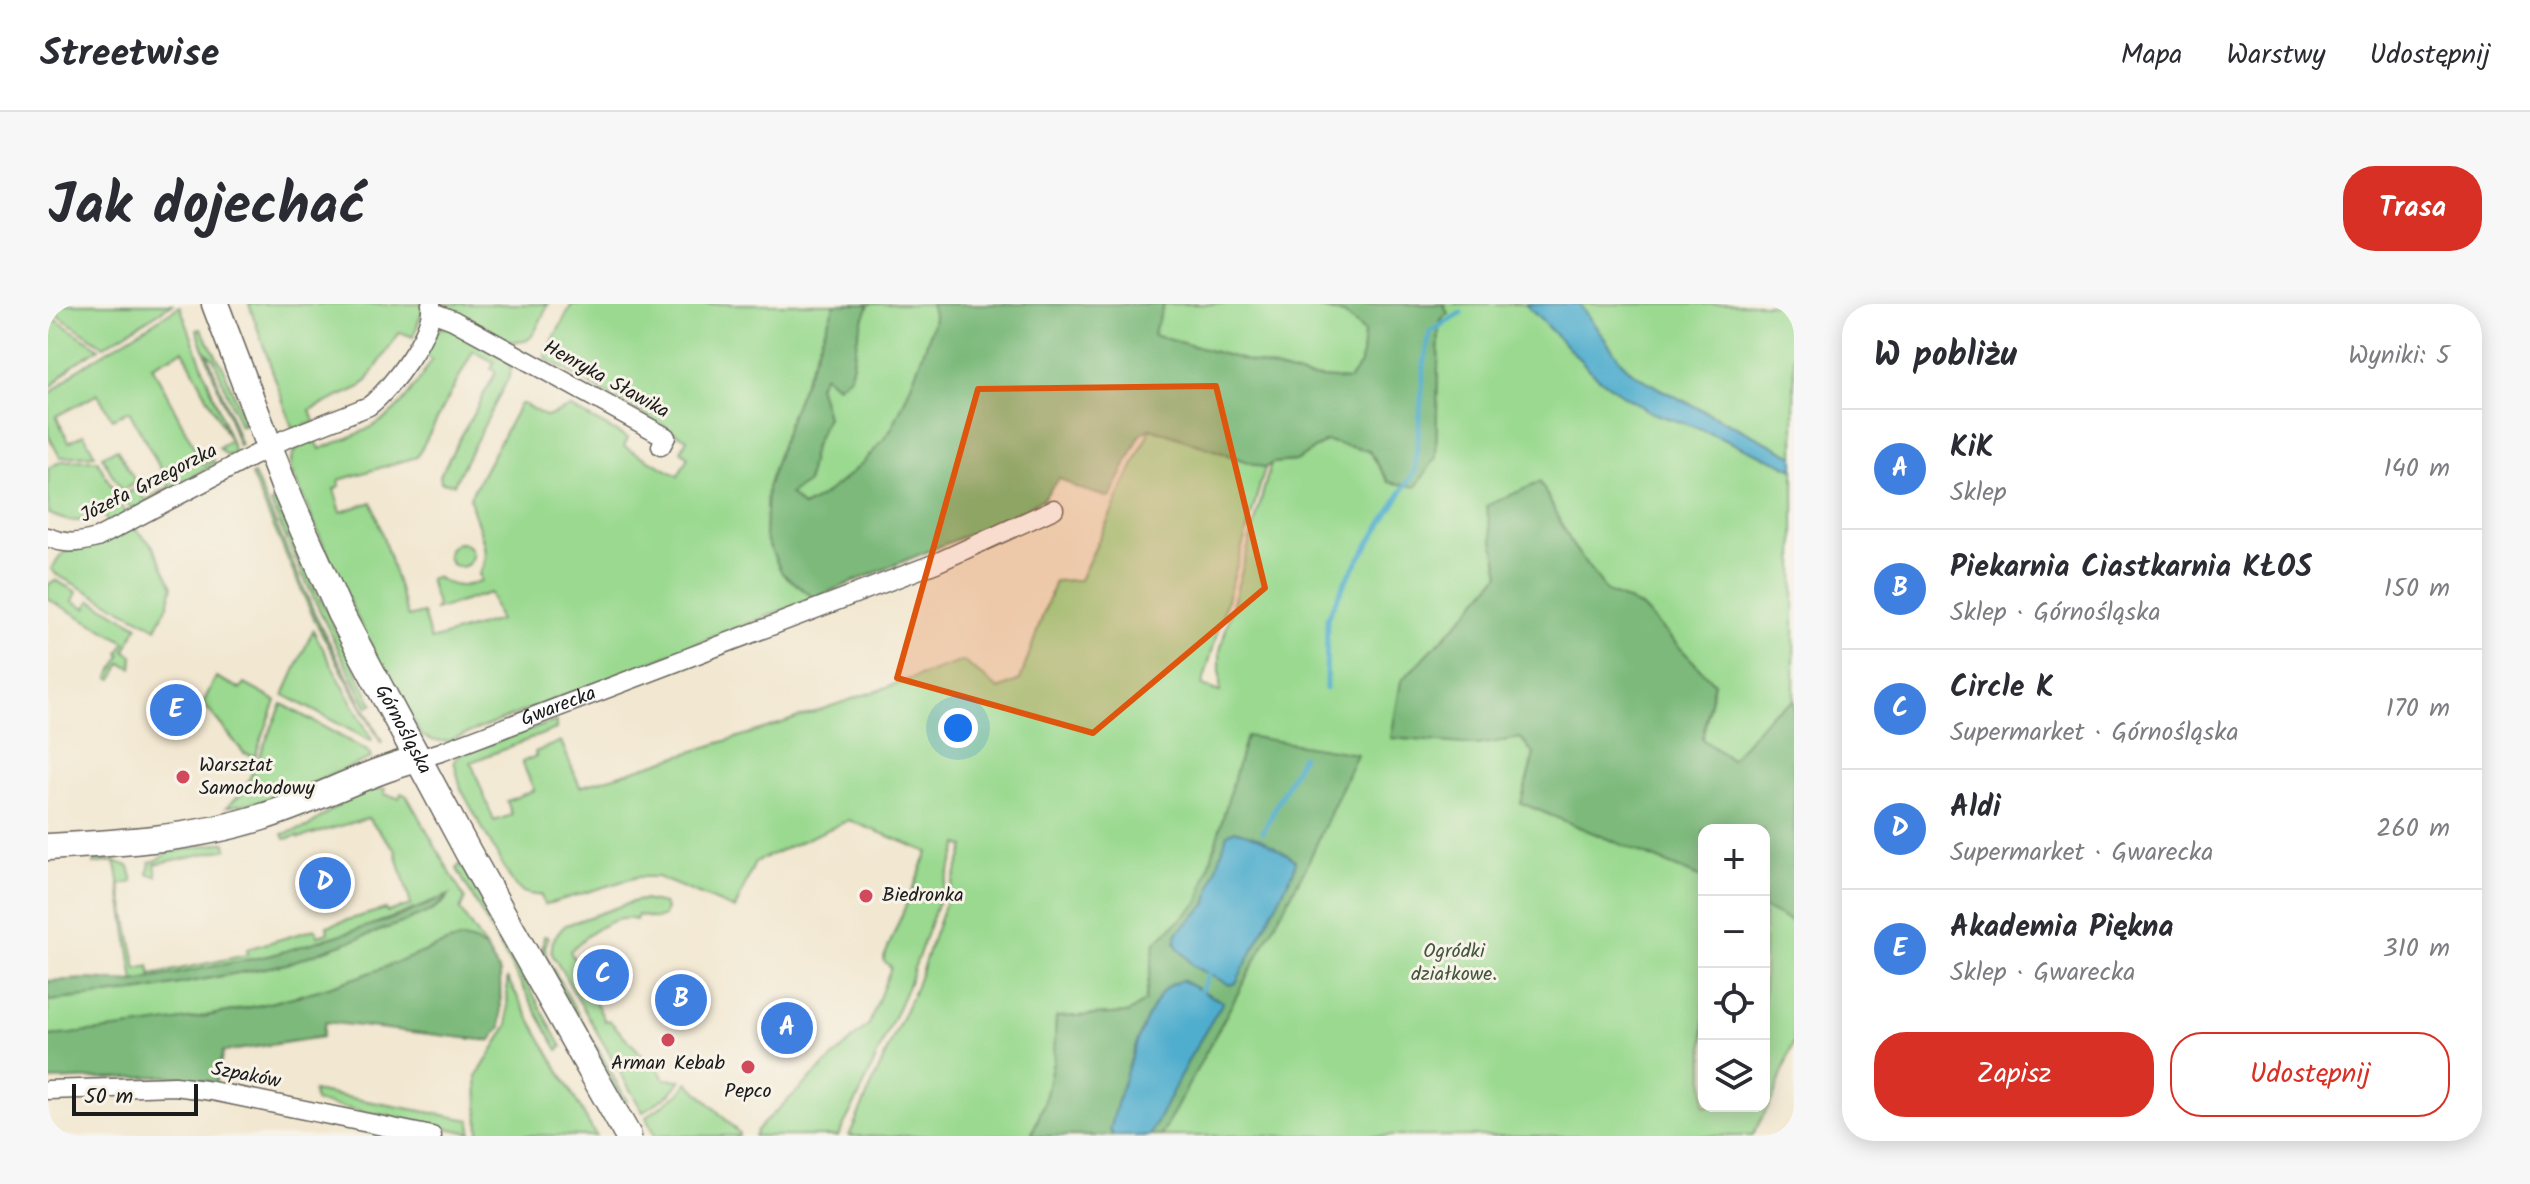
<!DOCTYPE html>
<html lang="pl">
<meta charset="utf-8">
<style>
:root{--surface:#fff;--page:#f7f7f7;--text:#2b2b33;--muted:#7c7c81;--line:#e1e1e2;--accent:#d93025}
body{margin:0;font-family:Kalam,sans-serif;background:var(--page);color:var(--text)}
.controls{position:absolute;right:24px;bottom:24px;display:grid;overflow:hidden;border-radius:16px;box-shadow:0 4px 20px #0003}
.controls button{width:72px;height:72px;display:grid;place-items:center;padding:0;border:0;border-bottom:2px solid var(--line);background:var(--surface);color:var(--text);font:40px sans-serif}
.scale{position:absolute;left:24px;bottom:20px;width:126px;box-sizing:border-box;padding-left:8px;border:4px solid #1c1c1c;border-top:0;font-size:22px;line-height:28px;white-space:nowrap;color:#1c1c1c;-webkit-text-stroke:6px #f7f3e8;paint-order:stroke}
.you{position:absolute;left:910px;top:424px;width:28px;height:28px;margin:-20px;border:6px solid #fff;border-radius:50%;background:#1a73e8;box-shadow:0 0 0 12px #1a73e833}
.badge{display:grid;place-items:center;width:52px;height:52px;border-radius:50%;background:var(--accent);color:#fff;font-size:26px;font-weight:700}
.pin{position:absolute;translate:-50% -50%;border:4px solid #fff;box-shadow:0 2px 8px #0006}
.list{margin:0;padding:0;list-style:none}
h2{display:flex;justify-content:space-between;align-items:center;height:104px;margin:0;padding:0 32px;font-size:34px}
h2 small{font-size:26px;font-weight:400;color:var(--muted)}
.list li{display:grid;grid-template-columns:52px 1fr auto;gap:24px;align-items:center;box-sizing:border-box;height:120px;padding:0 32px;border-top:2px solid var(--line)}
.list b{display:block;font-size:30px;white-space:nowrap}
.list p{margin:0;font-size:26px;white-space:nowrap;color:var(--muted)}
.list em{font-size:26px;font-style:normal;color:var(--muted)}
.actions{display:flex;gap:16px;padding:24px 32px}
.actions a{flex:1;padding:18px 0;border:2px solid var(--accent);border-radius:32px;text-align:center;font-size:28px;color:var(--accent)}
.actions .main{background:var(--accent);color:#fff}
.icon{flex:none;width:44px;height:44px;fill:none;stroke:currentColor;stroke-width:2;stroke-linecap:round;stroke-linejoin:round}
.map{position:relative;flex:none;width:1746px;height:832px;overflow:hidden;border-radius:32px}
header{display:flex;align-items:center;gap:48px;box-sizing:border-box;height:112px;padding:0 40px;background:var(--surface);border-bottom:2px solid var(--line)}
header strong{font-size:38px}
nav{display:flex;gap:44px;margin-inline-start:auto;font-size:28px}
.intro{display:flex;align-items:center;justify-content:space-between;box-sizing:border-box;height:192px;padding:0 48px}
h1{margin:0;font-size:56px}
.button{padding:20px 36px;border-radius:32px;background:var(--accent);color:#fff;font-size:28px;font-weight:700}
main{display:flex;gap:48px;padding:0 48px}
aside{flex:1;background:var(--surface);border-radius:32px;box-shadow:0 4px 20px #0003}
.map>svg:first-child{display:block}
.green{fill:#9ad98f;stroke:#5b7a56;stroke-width:2}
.forest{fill:#7bb97a;stroke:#4c6a4b;stroke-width:2}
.water{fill:#50adce;stroke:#366475;stroke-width:2}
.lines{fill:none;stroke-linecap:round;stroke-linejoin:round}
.stream{stroke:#50adce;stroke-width:5}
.street-casing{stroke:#67635b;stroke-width:21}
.secondary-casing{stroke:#67635b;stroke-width:29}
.street{stroke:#fff;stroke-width:18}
.secondary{stroke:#fff;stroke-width:26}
.marked{fill:#de560d;fill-opacity:0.2;stroke:#de560d;stroke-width:6;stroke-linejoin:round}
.poi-dot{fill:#d1495b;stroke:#f7f3e8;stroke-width:3}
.labels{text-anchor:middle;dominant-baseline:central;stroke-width:6;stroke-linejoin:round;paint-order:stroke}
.street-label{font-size:20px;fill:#1c1c1c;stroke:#f7f3e8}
.poi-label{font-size:20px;fill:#1c1c1c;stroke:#f7f3e8;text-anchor:start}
.park-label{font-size:20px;fill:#42553e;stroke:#f7f3e8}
</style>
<header>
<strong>Streetwise</strong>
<nav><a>Mapa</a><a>Warstwy</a><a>Udostępnij</a></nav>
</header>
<div class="intro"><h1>Jak dojechać</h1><a class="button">Trasa</a></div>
<main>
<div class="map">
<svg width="1746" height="832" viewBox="0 0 1746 832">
<rect width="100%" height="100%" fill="#f7f3e8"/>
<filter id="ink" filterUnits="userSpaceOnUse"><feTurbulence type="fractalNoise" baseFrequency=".0125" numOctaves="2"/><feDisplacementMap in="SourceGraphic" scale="16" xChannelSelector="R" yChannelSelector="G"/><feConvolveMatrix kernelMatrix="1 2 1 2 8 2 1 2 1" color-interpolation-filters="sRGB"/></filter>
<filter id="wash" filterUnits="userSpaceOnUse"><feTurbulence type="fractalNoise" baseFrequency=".006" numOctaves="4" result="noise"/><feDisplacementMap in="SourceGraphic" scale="32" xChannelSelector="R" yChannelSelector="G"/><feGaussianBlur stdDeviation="1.8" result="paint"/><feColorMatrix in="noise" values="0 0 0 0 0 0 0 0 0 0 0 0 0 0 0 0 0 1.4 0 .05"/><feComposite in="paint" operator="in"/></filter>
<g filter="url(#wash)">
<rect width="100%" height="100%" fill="#f2e7d0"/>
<g class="green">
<path d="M 0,0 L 124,0 L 56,42 L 0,5 Z"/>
<path d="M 201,0 L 377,0 L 365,33 L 352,28 L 319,77 L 313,83 L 262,106 L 267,118 L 245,126 Z"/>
<path d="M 397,0 L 500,0 C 495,10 490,26 482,34 C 466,49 418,15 401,6 Z"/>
<path d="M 524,0 L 787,0 L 742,114 L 719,185 L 717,233 L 734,269 L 766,294 L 400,437 L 387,437 L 374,432 C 321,349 283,257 243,167 C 240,148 251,141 267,135 L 272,145 C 296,135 326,126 346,107 C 361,93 373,74 384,56 L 373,49 C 379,37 385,23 400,23 L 457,54 L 463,64 L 461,73 L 406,180 L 393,178 L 392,171 L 448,68 L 443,65 L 446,58 L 425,47 L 369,153 L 291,176 L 292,182 L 286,185 L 293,208 L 324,198 L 360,313 L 375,309 L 383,336 L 451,316 L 442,289 L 387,306 L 389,301 L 381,275 L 388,273 C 404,284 416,284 433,277 L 431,270 C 447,246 425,218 422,193 L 472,100 L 475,100 L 499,113 L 522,103 L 580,134 L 576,142 L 630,172 L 640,153 L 633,147 L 639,135 L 498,55 L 497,51 Z"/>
<path d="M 821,0 L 883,0 C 884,4 886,8 886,12 C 886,26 851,113 842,127 C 823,154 785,189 755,203 L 741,190 L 759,179 L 766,142 L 779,113 L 769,81 L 776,70 L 802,73 L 811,26 Z"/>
<path d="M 1116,0 L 1250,0 L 1296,10 L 1317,28 L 1313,60 L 1301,76 L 1259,73 L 1104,31 Z"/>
<path d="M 1395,0 L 1477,0 L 1546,70 L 1573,90 L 1604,109 L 1644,122 L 1746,165 L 1746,397 L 1723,410 L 1683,456 L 1654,435 L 1666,379 L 1592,302 L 1559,288 L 1525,242 L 1492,178 L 1439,202 L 1452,270 L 1409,320 L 1427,441 L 1473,434 L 1486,450 L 1473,499 L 1656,575 L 1656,802 L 1716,802 L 1716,604 L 1746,619 L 1746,737 L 1726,792 L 1704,832 L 1052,832 L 1080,709 L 1008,714 L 1006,753 L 996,800 L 983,832 L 801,832 L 867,685 L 917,543 L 911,540 L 859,684 L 812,790 L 790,832 L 706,832 L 709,825 L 821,720 L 843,663 L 835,656 L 880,548 L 801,516 L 707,558 L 687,605 L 609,573 L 589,573 L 496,601 L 493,591 C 480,592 472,588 464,578 L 413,485 L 406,457 L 412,450 L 508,417 L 508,425 L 423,458 L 446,517 L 464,511 L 459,497 L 486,486 L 474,458 L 488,452 L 487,448 L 513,437 L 532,483 L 725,422 L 915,357 L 951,385 L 972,376 L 1007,277 L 1032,276 L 1103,124 L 1217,164 L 1154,382 L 1172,388 L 1172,347 L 1223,159 L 1248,157 L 1278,137 L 1321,147 L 1341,178 L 1388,153 L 1391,18 L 1400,9 Z"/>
<path d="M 1531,0 L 1737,0 L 1736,10 L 1746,25 L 1746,152 L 1612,85 L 1584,68 L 1574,58 Z"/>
<path d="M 132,2 L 187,149 L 179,152 L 171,144 L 182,137 L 135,46 L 104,62 L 155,160 L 166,156 L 166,160 L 84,207 L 75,191 L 90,184 L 97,196 L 122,182 L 81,107 L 64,115 L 50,90 L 8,112 L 21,138 L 36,130 L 47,151 L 12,153 L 0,131 L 0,92 L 30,65 Z"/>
<path d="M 0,11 L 51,44 L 26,60 L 0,86 Z"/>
<path d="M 153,25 L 176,65 L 197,121 L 192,123 L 166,55 L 159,49 L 193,141 L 191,142 L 149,26 Z"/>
<path d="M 69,145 L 88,179 L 73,187 L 54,152 Z"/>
<path d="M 49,156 L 79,211 L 62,219 L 53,210 C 34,220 19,219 0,209 L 0,164 L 14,157 Z"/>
<path d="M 206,170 L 269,315 L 334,438 L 333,439 L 266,315 L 203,171 Z"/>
<path d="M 228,197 L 265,281 L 325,400 L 320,403 C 284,336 253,268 223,199 Z"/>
<path d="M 86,223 L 105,242 L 125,282 L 120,301 L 108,324 L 9,271 L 3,265 L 15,249 Z"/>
<circle cx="412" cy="251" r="12"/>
<path d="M 7,276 L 29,288 L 25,297 L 38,304 L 43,296 L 90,322 L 77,346 L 85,353 L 84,364 L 73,359 L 65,375 L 61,373 L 73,351 L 71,349 L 77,338 L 0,295 L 0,281 Z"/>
<path d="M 265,326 L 324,436 L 323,437 L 236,391 Z"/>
<path d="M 168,373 L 193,385 L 197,380 L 228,397 L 207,452 L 196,449 L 155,399 Z"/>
<path d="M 234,400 L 321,448 L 323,454 L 236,491 L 215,497 L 178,503 L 196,487 Z"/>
<path d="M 327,484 L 337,485 L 336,490 L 351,494 L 353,489 L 359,492 L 417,595 L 412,606 L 438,645 C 425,637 416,635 401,638 C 357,655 313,674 267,687 C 180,712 90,724 0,732 L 0,697 L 94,687 L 238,660 L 359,617 L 385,606 L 396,598 L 401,591 C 300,634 194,663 86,678 L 69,564 L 65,557 L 46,560 L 47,556 C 61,554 70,559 81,562 L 85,578 L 72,581 L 89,665 L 101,662 L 103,671 L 199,651 L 199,645 L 267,625 L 270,632 L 280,629 L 279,622 L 337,605 L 339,608 L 363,601 L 347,545 L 320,514 L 251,534 L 250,532 L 237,535 L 235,530 L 259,523 L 299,495 Z"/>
<path d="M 178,538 L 179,545 L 107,560 L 109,572 L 100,570 L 102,558 L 109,556 L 121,548 Z"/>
<path d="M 413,559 L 514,743 L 510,746 L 409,565 Z"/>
<path d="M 596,596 L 616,600 L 618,605 L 616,612 L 608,615 L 590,611 L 588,616 C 564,609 539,631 522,647 L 557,717 L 561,716 L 602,759 L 606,757 L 616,775 L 633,776 L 623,789 L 595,808 L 504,650 C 502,637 508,629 518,621 L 587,597 Z"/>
<path d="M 496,632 L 500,633 L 497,644 L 500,656 L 579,797 L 576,799 L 498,659 L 494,647 Z"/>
<path d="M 459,674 L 548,832 L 431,831 L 429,772 L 460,721 Z"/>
<path d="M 640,778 L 691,829 L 691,832 L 606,832 L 598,813 L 633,788 Z"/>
<path d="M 265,787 L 423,816 L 423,829 L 267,798 Z"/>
</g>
<g class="forest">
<path d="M 787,0 L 821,0 L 811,26 L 802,73 L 789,82 L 776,71 L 770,81 L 779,113 L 766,142 L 759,179 L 742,190 L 755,203 C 783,190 825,152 842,127 C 851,113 886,26 886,12 C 886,8 884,4 883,0 L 1116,0 L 1105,31 L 1259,73 L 1301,76 L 1313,60 L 1316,28 L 1296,10 L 1250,0 L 1395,0 L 1400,9 L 1391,18 L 1388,153 L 1368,183 L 1341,178 L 1321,147 L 1278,137 L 1248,157 L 1224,159 L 1217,164 L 1103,124 L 1093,130 L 1062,194 L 1029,184 L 1011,174 L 995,195 L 951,218 L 766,294 L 734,269 L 717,233 L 719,184 L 742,114 Z"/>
<path d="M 1492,178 L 1525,242 L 1559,288 L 1592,302 L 1666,379 L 1654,435 L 1683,456 L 1723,409 L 1746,397 L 1746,619 L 1716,604 L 1716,526 L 1656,526 L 1656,575 L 1473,499 L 1486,450 L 1473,434 L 1427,441 L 1343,434 L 1353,377 L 1409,320 L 1452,270 L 1438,202 Z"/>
<path d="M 1198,432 L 1309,450 L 1259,561 L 1113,832 L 983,832 L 996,800 L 1006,753 L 1008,713 L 1080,709 L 1097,697 L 1107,639 L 1151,598 Z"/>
<path d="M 402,591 L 385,606 L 359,617 L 238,660 L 94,687 L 0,697 L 0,677 L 40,675 L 86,678 L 224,651 L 347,614 Z"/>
<path d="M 415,635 L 426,638 L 438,645 L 452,669 L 453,723 L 442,737 L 277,718 L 274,733 L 175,748 L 168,778 L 119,772 L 0,776 L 0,732 C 90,724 181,712 267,687 C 313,674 357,655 401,638 Z"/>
</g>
<g class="water">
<path d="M 1477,0 L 1531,0 L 1574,58 L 1584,68 L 1612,85 L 1746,152 L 1746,165 L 1644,122 L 1604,109 L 1573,90 L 1546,70 Z"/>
<path d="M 1187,526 L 1212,534 L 1248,556 L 1246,566 L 1188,679 L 1182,681 L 1146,663 L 1127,640 L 1129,629 L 1158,601 L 1179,530 Z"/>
<path d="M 1133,676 L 1175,698 L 1142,753 L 1102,832 L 1067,832 L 1062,827 C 1070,793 1094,709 1117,685 C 1121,681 1128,679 1133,676 Z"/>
</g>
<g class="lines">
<g class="stream">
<path d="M 1278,385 L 1279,314 L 1298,276 L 1367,167 L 1376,62 L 1382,28 L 1413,9"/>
<path d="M 1215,528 L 1254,452"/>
<path d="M 1153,686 L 1161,670"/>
</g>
</g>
</g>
<g filter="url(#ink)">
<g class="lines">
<defs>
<g id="street">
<path d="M 384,8 L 405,16 L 618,133 L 613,142"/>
<path d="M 0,233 C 17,241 31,239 49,234 L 237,135 L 321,102 C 343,85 386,28 383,0"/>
<path id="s1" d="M 370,455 L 393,448 L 888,259 L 1006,205"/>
<path d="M 0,786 L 127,782 L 164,787 L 384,832"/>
</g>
<g id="secondary">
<path id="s2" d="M 167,0 L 236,182 L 292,309 L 420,548 L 580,832"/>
<path d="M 0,543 C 72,539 145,535 214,513 C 267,497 316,469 370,455"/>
</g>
</defs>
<use href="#street" class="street-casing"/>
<use href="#secondary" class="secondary-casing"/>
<use href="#street" class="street"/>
<use href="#secondary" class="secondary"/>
</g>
</g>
<path class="marked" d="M 1168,82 L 1217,284 L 1045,429 L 849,374 L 930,85 Z"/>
<g class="poi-dot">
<circle cx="135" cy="473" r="8"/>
<circle cx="818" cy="592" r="8"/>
<circle cx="620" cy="736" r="8"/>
<circle cx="700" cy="763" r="8"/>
</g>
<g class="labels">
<g class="street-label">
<text transform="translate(558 76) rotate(29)">Henryka Sławika</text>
<text transform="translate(101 180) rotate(-27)">Józefa Grzegorzka</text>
<text stroke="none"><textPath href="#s1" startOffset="150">Gwarecka</textPath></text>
<text stroke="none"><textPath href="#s2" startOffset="466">Górnośląska</textPath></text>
<text transform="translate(198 772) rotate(11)">Szpaków</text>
</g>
<g class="poi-label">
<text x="151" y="462">Warsztat<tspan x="151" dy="23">Samochodowy</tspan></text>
<text x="834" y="592">Biedronka</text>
<text x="620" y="760" text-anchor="middle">Arman Kebab</text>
<text x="700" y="788" text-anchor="middle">Pepco</text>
</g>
<g class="park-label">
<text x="1406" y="648">Ogródki<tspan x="1406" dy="23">działkowe.</tspan></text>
</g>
</g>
</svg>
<div class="controls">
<button>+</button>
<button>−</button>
<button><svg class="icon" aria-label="locate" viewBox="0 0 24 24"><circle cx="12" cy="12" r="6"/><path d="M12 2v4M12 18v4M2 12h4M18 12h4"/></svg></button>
<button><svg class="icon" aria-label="layers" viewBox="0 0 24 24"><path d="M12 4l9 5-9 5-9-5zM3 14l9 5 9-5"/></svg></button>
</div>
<div class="scale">50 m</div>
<div class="you"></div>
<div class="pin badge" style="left:739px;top:724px;background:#3f7fe0">A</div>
<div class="pin badge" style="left:633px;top:696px;background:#3f7fe0">B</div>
<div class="pin badge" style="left:555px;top:671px;background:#3f7fe0">C</div>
<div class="pin badge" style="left:277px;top:579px;background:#3f7fe0">D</div>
<div class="pin badge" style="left:128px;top:406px;background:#3f7fe0">E</div>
</div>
<aside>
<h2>W pobliżu<small>Wyniki: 5</small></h2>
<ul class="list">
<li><span class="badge" style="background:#3f7fe0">A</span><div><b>KiK</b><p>Sklep</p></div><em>140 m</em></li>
<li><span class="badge" style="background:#3f7fe0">B</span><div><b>Piekarnia Ciastkarnia KŁOS</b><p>Sklep · Górnośląska</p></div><em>150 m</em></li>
<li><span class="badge" style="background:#3f7fe0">C</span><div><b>Circle K</b><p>Supermarket · Górnośląska</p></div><em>170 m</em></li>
<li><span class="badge" style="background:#3f7fe0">D</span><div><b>Aldi</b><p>Supermarket · Gwarecka</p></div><em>260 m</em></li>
<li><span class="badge" style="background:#3f7fe0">E</span><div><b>Akademia Piękna</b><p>Sklep · Gwarecka</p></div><em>310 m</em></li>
</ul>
<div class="actions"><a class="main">Zapisz</a><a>Udostępnij</a></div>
</aside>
</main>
